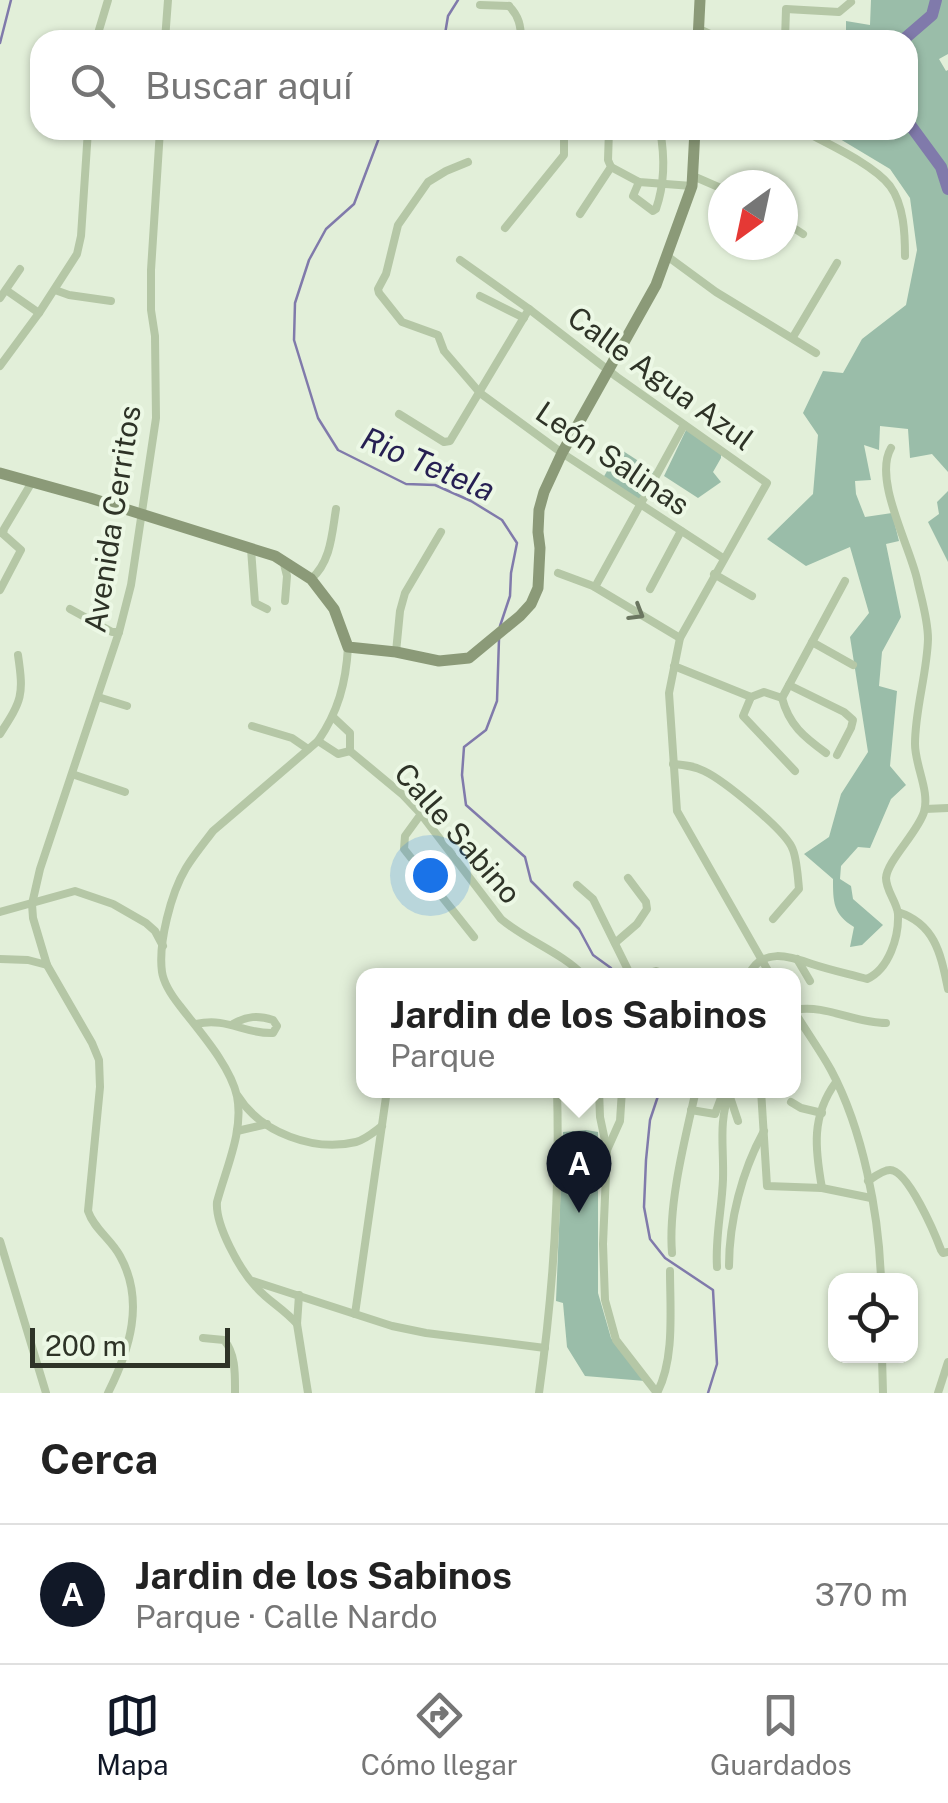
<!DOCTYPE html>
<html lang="es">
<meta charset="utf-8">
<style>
:root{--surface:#fff;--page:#f6f6f6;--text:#222;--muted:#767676;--line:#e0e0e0;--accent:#111827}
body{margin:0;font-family:"Public Sans",sans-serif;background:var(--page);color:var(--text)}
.controls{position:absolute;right:30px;bottom:30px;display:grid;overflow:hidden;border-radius:20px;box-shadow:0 2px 8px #0004}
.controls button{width:90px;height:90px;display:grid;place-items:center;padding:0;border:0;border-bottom:2px solid var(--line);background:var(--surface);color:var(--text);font:50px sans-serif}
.compass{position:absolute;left:708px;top:170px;width:90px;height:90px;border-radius:50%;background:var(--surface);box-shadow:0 2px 8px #0004;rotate:213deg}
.scale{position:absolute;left:30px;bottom:25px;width:200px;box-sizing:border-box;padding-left:10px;border:5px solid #2e3327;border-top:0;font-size:28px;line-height:35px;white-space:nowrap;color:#2e3327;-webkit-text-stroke:8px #ecf8e5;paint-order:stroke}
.you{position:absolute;left:430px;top:875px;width:35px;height:35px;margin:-25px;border:8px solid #fff;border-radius:50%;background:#1a73e8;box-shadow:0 0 0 15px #1a73e833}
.badge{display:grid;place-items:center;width:65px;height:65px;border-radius:50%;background:var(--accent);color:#fff;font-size:32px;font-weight:700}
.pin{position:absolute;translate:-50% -82px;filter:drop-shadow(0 2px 5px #0008)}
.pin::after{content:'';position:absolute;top:52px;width:35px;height:30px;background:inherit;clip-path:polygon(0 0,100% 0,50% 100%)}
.popup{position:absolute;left:356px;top:968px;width:445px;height:130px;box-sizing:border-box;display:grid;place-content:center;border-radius:20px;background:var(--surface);filter:drop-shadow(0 2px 8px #0005);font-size:32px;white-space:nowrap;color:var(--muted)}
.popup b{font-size:38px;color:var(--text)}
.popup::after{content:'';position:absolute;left:50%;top:100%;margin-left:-20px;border:20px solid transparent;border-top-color:var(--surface)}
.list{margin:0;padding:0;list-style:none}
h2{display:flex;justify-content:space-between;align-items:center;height:130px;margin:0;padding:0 40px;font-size:42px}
h2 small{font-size:32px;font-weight:400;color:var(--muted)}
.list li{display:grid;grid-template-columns:65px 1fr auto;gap:30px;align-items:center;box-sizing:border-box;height:140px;padding:0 40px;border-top:2px solid var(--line)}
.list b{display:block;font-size:38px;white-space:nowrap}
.list p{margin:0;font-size:32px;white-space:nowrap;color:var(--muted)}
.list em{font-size:32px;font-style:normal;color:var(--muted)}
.icon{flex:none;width:55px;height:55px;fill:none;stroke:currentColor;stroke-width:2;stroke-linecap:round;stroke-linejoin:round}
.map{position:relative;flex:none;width:948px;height:1393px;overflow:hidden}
.search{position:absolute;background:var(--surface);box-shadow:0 2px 8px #0004;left:30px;right:30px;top:30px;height:110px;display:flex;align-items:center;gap:25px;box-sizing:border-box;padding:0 35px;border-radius:30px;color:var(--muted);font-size:38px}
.sheet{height:270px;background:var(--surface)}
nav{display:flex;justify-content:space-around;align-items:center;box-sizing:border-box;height:140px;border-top:2px solid var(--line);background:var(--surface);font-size:28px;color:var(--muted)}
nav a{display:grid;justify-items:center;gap:5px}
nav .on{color:var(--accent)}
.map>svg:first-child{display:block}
.green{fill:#9abda9}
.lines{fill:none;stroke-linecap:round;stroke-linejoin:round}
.stream{stroke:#807aab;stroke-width:2.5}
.river{stroke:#807aab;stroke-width:12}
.street{stroke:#b5c7a6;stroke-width:8}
.secondary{stroke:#8b9a78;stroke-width:11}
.oneway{stroke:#6b7660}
.labels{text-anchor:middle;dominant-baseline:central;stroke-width:8;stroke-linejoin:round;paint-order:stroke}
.street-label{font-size:30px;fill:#2e3327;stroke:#ecf8e5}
.water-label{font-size:32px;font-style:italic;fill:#261f52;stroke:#ecf8e5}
</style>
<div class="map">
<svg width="948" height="1393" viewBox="0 0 948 1393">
<rect width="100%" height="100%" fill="#e2efd9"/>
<g class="green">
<path d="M 871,0 L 948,0 L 948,54 L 939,59 L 946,71 L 948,70 L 948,472 L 932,454 L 910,458 L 908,429 L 880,426 L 879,450 L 864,445 L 871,480 L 855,481 L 856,494 L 865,517 L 892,513 L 899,541 L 886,544 L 901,617 L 882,652 L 879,686 L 897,691 L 890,766 L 906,785 L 891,799 L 870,848 L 858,847 L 841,866 L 840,879 L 851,886 L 853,899 L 883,925 L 862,945 L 850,947 L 854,927 C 833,914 833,902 833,879 L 804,854 L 829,837 L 841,794 L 868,752 L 850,637 L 869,613 L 850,547 L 806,566 L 767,539 L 813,494 L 818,435 L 803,413 L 823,371 L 843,373 L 862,339 L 906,305 L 917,250 L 910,198 L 890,169 L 825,130 L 908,130 L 908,40 L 846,40 L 846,21 L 870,25 Z"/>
<path d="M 687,428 L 721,451 L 721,458 L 713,472 L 721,482 L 698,498 L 664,476 Z"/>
<path d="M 620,449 L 657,473 L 641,502 L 603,478 Z"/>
<path d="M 948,491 L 948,562 L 928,522 L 939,514 L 937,502 Z"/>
<path d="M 586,1130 L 598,1132 L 598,1293 L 611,1338 L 645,1381 L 585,1376 L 567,1347 L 563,1303 L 556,1301 L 563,1132 Z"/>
</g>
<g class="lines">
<g class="stream">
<path d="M 444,40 L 448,16 L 458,0"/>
<path d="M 0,43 L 11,0"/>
<path d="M 382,130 L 354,204 L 326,229 L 309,260 L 295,303 L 294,340 L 318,418 L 338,450 L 406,484 L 435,485 L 471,501 L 502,520 L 517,543 L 511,573 L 510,596 L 500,626"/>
<path d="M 499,639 L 497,701 L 486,730 L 464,747 L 462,775 L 466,805 L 525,857 L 531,881 L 579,929 L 593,955 L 611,968 L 615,976"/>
<path d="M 660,1090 L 650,1120 L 646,1160 L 644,1207 L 650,1239 L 665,1258 L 713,1290 L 717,1364 L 708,1393"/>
</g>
<g class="river">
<path d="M 903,40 L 932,15 L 936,0"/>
<path d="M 908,122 L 941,167 L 948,189"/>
</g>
<g class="street">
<path d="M 480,5 L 509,6"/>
<path d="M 509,6 C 519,16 521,26 521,40"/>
<path d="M 699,29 L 723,40"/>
<path d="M 96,40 L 108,0"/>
<path d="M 165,40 L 168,0"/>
<path d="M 785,40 L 786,9 L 839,12 L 851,2"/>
<path d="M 802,130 C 826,143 873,164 890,186 C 904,205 905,234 905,256"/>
<path d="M 468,162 L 446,171 L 428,182 L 398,225 L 386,274 L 378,289 L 379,293 L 402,322 L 438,335 L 444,351 L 480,393 L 562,453 L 723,558"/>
<path d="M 611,167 L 639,182 L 692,186"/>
<path d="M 693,176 L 723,189"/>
<path d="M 639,182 L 633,196 L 653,211 L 656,209 C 665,183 665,157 660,130"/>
<path d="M 580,214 L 611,167 L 608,160 L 609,130"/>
<path d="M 783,221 L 803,234"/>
<path d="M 505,228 L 564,155 L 564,130"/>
<path d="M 667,256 L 716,292 L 816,353"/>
<path d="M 460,260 L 529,309 L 617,377 L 767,483 L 680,638 L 669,693 L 677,811 L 771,976"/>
<path d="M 6,290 L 39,313"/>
<path d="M 55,290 L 69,295 L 111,301"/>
<path d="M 480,296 L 524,318"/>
<path d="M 0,298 L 20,269"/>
<path d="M 793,337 L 837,263"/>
<path d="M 0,366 L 39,313 L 77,254 L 81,236 L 88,130"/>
<path d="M 399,414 L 444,442 L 450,441 L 529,309"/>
<path d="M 251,549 L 255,603 L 267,609"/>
<path d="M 283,560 L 287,576 L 285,601"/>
<path d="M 558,573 L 593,586 L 680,638"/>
<path d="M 714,574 L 752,596"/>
<path d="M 311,579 C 331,562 332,533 336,509"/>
<path d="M 595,587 L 684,425"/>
<path d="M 650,589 L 681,531"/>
<path d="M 0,590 L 21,550 L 3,534 L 4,529 L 32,482"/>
<path d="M 70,609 L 112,632 L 119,632"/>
<path d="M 812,642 L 853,665"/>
<path d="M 396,652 L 400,611 L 405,593 L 441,532"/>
<path d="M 674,666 L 751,697 L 764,692 L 782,698"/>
<path d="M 789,685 L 844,712 L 853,720 L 851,728 L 837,755"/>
<path d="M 98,697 L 127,706"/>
<path d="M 751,697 L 743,716 L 795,771"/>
<path d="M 782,698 L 845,581"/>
<path d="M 782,698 C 789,725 804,737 826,753"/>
<path d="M 333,717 L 350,733 L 350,751"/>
<path d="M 252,726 L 292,738 L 308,749"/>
<path d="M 0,734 C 22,700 24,696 18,655"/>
<path d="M 318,741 L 338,754 L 350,751"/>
<path d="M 350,751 L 403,795 L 421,814 L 501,919 C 527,941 561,952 584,976"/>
<path d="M 673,764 C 685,765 694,766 704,771 C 723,780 787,831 793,850 C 797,861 798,878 799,889 L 773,919"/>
<path d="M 72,774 L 125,792"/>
<path d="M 925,809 L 948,808"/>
<path d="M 421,814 L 405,836 L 404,849 L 474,937"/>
<path d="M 577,885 L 593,899 L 631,976"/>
<path d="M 0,912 L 75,891 L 113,904 L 146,923 L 155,931 L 163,946"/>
<path d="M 898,912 C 936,924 941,956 948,989"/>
<path d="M 615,943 L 637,924 L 647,909 L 646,902 L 628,878"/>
<path d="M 0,959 L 28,960 L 47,965"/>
<path d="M 797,959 L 810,981"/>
<path d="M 637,976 L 656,971 L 671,976"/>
<path d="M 748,976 C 762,947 789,956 812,964 C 830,970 849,974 867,979 C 889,969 899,937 898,914 C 897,902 886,891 886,878 C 887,861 918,832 924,812 C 930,791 915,766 915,744 C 915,709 927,674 928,639 C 928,619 921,598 917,579 C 909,544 873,479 891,448"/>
<path d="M 794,1010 C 826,1004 854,1023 886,1023"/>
<path d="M 794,1011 C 806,1031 820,1050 831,1070 C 863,1130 879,1214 881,1280"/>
<path d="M 196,1024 C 228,1017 243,1034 273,1033 L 277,1026 L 273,1020 C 258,1015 247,1016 233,1024"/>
<path d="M 599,1090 L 600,1117 L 607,1150"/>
<path d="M 622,1090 L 620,1121 L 607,1150 L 603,1244 L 605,1300 L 616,1340 L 657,1393"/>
<path d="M 761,1090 L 767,1186 L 822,1188 L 871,1198"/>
<path d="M 729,1094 L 738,1121"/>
<path d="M 238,1096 C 261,1133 314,1152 356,1142 C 365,1140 374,1132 382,1126"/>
<path d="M 791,1102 L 801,1108 L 822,1113"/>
<path d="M 691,1110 L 715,1114 L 724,1090"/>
<path d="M 237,1131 L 267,1124"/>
<path d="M 868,1181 C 874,1177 883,1170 890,1170 C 908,1170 935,1234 941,1250 L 943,1253 L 948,1252"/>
<path d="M 822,1188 C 815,1149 811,1116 836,1082"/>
<path d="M 0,1241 L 46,1393"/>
<path d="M 672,1253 C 668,1204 685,1139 696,1090"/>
<path d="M 729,1266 C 729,1221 742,1171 764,1131"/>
<path d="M 717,1267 C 715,1237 722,1209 723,1179 C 724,1145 718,1124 730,1090"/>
<path d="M 253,1281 L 392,1326 L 426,1333 L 545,1348"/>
<path d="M 299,1295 L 297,1324 L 308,1393"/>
<path d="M 355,1314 L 387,1090"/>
<path d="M 297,1324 C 284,1309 268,1301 256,1287 C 240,1270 215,1225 217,1202 C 226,1168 244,1131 237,1096 C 230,1065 199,1031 180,1006 C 172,996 164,985 162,972 C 158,943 171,893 186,868 C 194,855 204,843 213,831 L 318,741 C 338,712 346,683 348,647"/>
<path d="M 203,1338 L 224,1340 C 236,1354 235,1375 235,1393"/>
<path d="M 882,1356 L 883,1393"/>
<path d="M 108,1393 C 130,1349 145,1301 120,1256 C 111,1239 94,1229 88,1211 L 100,1087 L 99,1060 L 92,1043 L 47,965 L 33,918 L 32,904 L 40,869 L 119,632 L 131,585 L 156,418 L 155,336 L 151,310 L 151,270 L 160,130"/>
<path d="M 539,1393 C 553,1293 560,1191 557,1090"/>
<path d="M 657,1393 C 675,1359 670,1309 670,1271"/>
<path d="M 938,1393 L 948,1362"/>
</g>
<g class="secondary">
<path d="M 698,40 L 700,0"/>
<path d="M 0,473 L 90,498 L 275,556 L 311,579 L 334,609 L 348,647 L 396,652 L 439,661 L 469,658 L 520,616 L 531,604 L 538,588 L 540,548 L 538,532 L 539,510 L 544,492 L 562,453 L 656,285 L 692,186 L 695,130"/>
</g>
</g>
<defs><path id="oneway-chevron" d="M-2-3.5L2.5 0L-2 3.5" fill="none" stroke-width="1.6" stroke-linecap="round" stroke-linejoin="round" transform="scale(2.5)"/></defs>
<use class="oneway" href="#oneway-chevron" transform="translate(637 613) rotate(31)"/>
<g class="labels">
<g class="street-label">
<text transform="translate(661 378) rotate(36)">Calle Agua Azul</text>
<text transform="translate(613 458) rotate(34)">León Salinas</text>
<text transform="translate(112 519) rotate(-81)">Avenida Cerritos</text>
<text transform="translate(458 833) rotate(49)">Calle Sabino</text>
</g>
<g class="water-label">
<text transform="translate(428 464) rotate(23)">Rio Tetela</text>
</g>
</g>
</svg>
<div class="controls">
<button><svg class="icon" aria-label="locate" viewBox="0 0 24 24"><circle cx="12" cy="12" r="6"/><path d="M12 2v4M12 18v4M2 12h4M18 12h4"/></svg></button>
</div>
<svg class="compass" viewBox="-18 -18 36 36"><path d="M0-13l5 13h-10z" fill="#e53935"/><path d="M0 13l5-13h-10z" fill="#767676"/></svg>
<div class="scale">200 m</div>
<div class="you"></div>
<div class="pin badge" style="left:579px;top:1213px">A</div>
<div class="popup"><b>Jardin de los Sabinos</b>Parque</div>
<div class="search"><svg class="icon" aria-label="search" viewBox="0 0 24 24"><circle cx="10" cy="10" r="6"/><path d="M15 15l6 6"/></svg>Buscar aquí</div>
</div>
<section class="sheet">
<h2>Cerca<small></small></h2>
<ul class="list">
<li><span class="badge">A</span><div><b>Jardin de los Sabinos</b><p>Parque · Calle Nardo</p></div><em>370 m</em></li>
</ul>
</section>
<nav>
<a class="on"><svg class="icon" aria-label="map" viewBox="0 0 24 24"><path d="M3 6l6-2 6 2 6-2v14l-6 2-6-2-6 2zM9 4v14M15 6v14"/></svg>Mapa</a>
<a><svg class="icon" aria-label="directions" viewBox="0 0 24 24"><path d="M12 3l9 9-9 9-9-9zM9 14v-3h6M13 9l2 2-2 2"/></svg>Cómo llegar</a>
<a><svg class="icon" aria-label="saved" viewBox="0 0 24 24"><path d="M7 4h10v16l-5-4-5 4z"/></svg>Guardados</a>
</nav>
